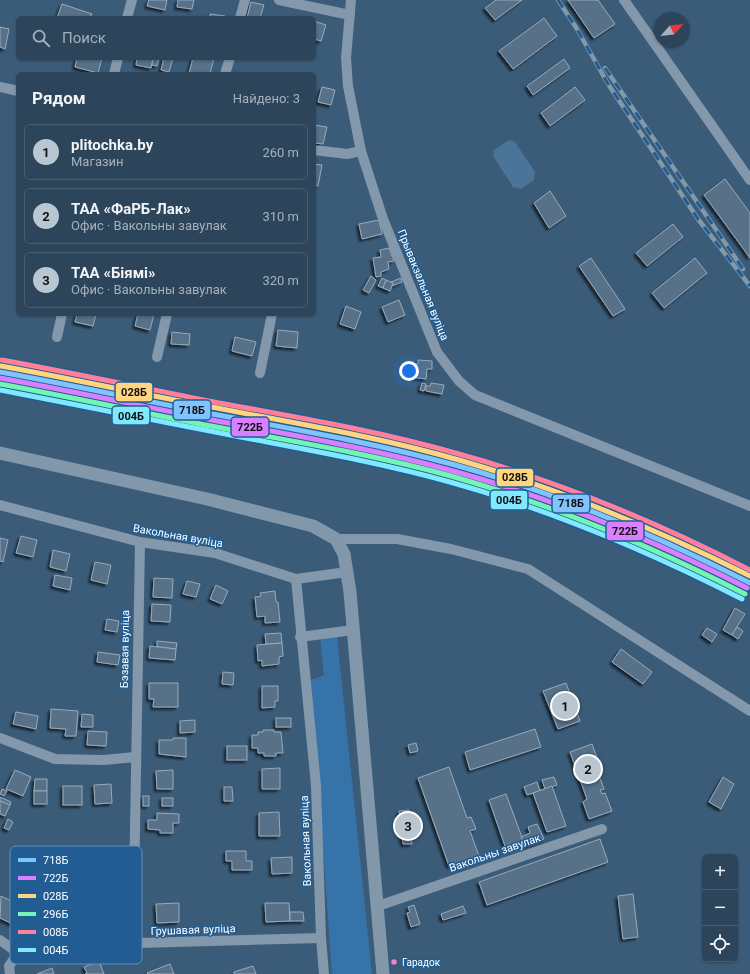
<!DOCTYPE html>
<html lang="ru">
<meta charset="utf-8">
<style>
:root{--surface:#2c455b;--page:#384f64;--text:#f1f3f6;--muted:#a6b1bb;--line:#485d71;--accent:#bac6d0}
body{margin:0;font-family:Roboto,sans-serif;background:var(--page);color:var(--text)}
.controls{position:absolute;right:12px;bottom:12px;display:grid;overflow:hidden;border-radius:6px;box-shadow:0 1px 3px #0004}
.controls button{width:36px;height:36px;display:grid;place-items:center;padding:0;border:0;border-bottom:1px solid var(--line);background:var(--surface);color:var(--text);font:20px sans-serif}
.compass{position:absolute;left:654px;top:12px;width:36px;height:36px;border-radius:50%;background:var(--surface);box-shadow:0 1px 3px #0004;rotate:63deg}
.you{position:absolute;left:409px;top:371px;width:14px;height:14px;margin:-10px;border:3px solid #fff;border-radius:50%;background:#1a73e8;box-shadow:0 0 0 6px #1a73e833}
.badge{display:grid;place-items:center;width:26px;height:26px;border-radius:50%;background:var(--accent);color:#111;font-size:13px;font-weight:700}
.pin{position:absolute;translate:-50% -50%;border:2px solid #fff;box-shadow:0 1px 4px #0006}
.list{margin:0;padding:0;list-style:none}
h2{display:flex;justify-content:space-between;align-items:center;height:52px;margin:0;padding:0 16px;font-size:17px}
h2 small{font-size:13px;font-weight:400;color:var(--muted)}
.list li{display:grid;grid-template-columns:26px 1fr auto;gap:12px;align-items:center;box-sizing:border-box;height:56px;margin:0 8px 8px;padding:0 8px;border:1px solid var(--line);border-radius:6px}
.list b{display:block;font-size:15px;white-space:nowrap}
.list p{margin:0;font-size:13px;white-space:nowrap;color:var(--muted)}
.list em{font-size:13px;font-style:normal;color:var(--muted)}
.icon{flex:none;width:22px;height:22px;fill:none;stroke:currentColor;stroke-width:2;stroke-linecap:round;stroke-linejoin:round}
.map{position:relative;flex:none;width:750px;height:974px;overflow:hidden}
.search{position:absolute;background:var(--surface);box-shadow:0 1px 3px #0004;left:16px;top:16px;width:300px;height:44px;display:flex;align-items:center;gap:10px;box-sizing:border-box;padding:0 14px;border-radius:6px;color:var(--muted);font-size:15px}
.panel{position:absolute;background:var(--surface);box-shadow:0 1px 3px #0004;left:16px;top:72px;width:300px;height:244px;border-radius:6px}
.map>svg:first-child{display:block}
.green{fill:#3673a9}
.water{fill:#4b7499}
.building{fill:#577188;stroke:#98aaba;filter:url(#shadow)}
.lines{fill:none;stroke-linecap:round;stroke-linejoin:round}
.minor{stroke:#8398ab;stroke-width:10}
.major{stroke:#8298aa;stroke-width:13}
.rail-casing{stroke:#8298ab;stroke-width:4.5}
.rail{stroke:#215d93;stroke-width:3;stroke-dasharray:9;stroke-linecap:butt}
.rail-1-casing{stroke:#215d93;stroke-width:8}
.rail-2-casing{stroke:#215d93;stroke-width:8}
.rail-3-casing{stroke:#215d93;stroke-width:8}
.rail-4-casing{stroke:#215d93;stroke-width:8}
.rail-5-casing{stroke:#215d93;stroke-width:8}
.rail-6-casing{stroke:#215d93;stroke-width:8}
.rail-1{stroke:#80c4ff;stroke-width:5}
.rail-2{stroke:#d880ff;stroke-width:5}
.rail-3{stroke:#ffd580;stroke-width:5}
.rail-4{stroke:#73f6b3;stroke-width:5}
.rail-5{stroke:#ff8098;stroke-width:5}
.rail-6{stroke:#80e8ff;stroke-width:5}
.bus-dot{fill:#ff80c5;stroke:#215d93;stroke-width:1.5}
.labels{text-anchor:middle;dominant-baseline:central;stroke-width:3;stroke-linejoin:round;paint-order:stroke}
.bus-label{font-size:10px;fill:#fff;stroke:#215d93;text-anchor:start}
.street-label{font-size:11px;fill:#fff;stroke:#215d93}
.key{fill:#215d93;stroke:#648eb3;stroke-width:1}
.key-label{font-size:11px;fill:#fff}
.line-badge{stroke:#215d93;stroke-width:1.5}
.pale-badge-label{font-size:11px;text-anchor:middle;font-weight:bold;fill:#111}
</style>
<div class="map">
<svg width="750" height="974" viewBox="0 0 750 974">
<defs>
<filter id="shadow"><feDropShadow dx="-2.5" dy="2.5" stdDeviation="1" flood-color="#0009"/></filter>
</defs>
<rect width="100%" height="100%" fill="#3b5c79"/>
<path class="green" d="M 320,637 L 337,637 L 372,974 L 332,974 L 311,680 L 324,675 Z"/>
<path class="water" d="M 509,140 L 515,142 L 535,172 L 534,180 L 521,189 L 513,187 L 493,156 L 494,150 Z"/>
<g class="building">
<path d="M 149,0 L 167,0 L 165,10 L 147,6 Z"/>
<path d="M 178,0 L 194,0 L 192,9 L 177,7 Z"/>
<path d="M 496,0 L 522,0 L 495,20 L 485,8 Z"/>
<path d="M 568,0 L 598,0 L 615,24 L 594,38 Z"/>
<path d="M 251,2 L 264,5 L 260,18 L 247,18 Z"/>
<path d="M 62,4 L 92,14 L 90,18 L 57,18 Z"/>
<path d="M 210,14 L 225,16 L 225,18 L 210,18 Z"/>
<path d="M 544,18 L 557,36 L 513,69 L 499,51 Z"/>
<path d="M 314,21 L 326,25 L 321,41 L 314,39 Z"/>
<path d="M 0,27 L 9,29 L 5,49 L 0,47 Z"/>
<path d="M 77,58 L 102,58 L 98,73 L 75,67 Z"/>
<path d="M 137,58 L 153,58 L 151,68 L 136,65 Z"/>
<path d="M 153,58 L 159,58 L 157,66 L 152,65 Z"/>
<path d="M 164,58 L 173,58 L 169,72 L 161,70 Z"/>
<path d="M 193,58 L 214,58 L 210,74 L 189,73 Z"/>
<path d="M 564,59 L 570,68 L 533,95 L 527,86 Z"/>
<path d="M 322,87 L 335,90 L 331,105 L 318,102 Z"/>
<path d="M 575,87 L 585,100 L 550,126 L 541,113 Z"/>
<path d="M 314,125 L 327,127 L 323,144 L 314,143 Z"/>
<path d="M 314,164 L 322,165 L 318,186 L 314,185 Z"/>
<path d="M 725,179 L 750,213 L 750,258 L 704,195 Z"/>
<path d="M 550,191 L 566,216 L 549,228 L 534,203 Z"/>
<path d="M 379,220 L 382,234 L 362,239 L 359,224 Z"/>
<path d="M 673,224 L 683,237 L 647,266 L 636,253 Z"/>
<path d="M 389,248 L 394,261 L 388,262 L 389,269 L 381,272 L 381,276 L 376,277 L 373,258 L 381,257 L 380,250 Z"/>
<path d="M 591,258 L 625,309 L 613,316 L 579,266 Z"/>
<path d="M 695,258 L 707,273 L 664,308 L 652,293 Z"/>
<path d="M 371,276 L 376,280 L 369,293 L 363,290 Z"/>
<path d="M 382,278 L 386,280 L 383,288 L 378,286 Z"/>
<path d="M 401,278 L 402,282 L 392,286 L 393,283 L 391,282 Z"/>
<path d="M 386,280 L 393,283 L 390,291 L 383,288 Z"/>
<path d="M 399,300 L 405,315 L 388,322 L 382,307 Z"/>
<path d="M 346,306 L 361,312 L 355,329 L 340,324 Z"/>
<path d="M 77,314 L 96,314 L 93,326 L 75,322 Z"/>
<path d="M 138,314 L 154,314 L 150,330 L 135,326 Z"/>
<path d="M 278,330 L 298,332 L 297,348 L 276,346 Z"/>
<path d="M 172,332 L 190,334 L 189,345 L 171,344 Z"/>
<path d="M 235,337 L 256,342 L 252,356 L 232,351 Z"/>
<path d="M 418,360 L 432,361 L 432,369 L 427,369 L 426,379 L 411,377 L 412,364 L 418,364 Z"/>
<path d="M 422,383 L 426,384 L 424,391 L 420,390 Z"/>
<path d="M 431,383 L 444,385 L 442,394 L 426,391 L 426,386 L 430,386 Z"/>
<path d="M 21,536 L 37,540 L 33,557 L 16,553 Z"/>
<path d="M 0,538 L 8,540 L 3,562 L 0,561 Z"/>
<path d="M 53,550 L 70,554 L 66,571 L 50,567 Z"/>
<path d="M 95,562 L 111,565 L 107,584 L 91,580 Z"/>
<path d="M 55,575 L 72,578 L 70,590 L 53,586 Z"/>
<path d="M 154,578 L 173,579 L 172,598 L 153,597 Z"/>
<path d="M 187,581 L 200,584 L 196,597 L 183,594 Z"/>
<path d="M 216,585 L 228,591 L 222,604 L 210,599 Z"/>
<path d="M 275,591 L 276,602 L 278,602 L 280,622 L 265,623 L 265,616 L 257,617 L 255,597 L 261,596 L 260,593 Z"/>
<path d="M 152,604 L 171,605 L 170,622 L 151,621 Z"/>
<path d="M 735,608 L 745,614 L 732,635 L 723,630 Z"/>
<path d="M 107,619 L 119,621 L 117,632 L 105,630 Z"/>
<path d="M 737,627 L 743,631 L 738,639 L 732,635 Z"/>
<path d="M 707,628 L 717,634 L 712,642 L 702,635 Z"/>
<path d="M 281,633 L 282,643 L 266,644 L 265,634 Z"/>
<path d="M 157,641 L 177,643 L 176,649 L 157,647 Z"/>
<path d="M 282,643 L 283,656 L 279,657 L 279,664 L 262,666 L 262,660 L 258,661 L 257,645 Z"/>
<path d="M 150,646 L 176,649 L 175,660 L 149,658 Z"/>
<path d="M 621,649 L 652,672 L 643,684 L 612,662 Z"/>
<path d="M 98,652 L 120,655 L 118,665 L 97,662 Z"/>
<path d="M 223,672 L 234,673 L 233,685 L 222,684 Z"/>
<path d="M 149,683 L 178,683 L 178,707 L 153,707 L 154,699 L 149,699 Z"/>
<path d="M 566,683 L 580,721 L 558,729 L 543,691 Z"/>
<path d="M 262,686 L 278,686 L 278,701 L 275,701 L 275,707 L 262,708 Z"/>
<path d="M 51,709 L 78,711 L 76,736 L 65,736 L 66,729 L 50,728 Z"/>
<path d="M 16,712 L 38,716 L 36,729 L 13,724 Z"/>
<path d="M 82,714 L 93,715 L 93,727 L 81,727 Z"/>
<rect x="276" y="718" width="15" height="9"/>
<path d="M 195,720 L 195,732 L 180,733 L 180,721 Z"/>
<path d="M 535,729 L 541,747 L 470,770 L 465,752 Z"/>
<path d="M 263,730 L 274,730 L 274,732 L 281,732 L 283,753 L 276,753 L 276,756 L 264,756 L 264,753 L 258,753 L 258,748 L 252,748 L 252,735 L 258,735 L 258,732 L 263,732 Z"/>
<path d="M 88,731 L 107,732 L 106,746 L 87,745 Z"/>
<path d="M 173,738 L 186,738 L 186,757 L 159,754 L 159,740 L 173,740 Z"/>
<path d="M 416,743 L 418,751 L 410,753 L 408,745 Z"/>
<path d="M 592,744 L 601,769 L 597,770 L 604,789 L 600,790 L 602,794 L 605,793 L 612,811 L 589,819 L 583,802 L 587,799 L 570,752 Z"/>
<rect x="227" y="746" width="20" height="14"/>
<path d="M 449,767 L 467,818 L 471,817 L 476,829 L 470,831 L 479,856 L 449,866 L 418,778 Z"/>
<path d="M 280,768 L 280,789 L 262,789 L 262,769 Z"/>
<path d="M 15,770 L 31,777 L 23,796 L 6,789 Z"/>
<path d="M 173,770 L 173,789 L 157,789 L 156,771 Z"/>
<path d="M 554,777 L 557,785 L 545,789 L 542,780 Z"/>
<path d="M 723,777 L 734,784 L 721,809 L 709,802 Z"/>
<path d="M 35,779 L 47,779 L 47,791 L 34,791 Z"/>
<path d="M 537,782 L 540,791 L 527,795 L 524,787 Z"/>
<path d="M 111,784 L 112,803 L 95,804 L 94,785 Z"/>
<rect x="63" y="786" width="19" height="19"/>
<path d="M 552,786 L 566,826 L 547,832 L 533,793 Z"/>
<path d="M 224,787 L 232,787 L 233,801 L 224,801 Z"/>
<path d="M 2,789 L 7,791 L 4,796 L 0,794 Z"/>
<rect x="34" y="791" width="13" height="13"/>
<path d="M 506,794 L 524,843 L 506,849 L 489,800 Z"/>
<rect x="143" y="796" width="6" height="10"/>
<path d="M 0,797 L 11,802 L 10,805 L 0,801 Z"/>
<rect x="162" y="798" width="11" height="8"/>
<path d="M 0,801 L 10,805 L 5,816 L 0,814 Z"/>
<path d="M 409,810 L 412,844 L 403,844 L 399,811 Z"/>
<path d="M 279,812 L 280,836 L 259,836 L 259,813 Z"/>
<path d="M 157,813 L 179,814 L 179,823 L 173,823 L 173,833 L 160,833 L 160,830 L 148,829 L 148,820 L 157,820 Z"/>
<path d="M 8,819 L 13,822 L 9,830 L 4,828 Z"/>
<path d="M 537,824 L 544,839 L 526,846 L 521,837 L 530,833 L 528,827 Z"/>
<path d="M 600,839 L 608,862 L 487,905 L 479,882 Z"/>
<path d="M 226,851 L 246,851 L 246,861 L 252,861 L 252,870 L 232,870 L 232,861 L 226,861 Z"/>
<path d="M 292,857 L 292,873 L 272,874 L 271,858 Z"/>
<path d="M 633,894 L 638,937 L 623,939 L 618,896 Z"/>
<path d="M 1,896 L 26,908 L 17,926 L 0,918 Z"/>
<path d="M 179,903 L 179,922 L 157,923 L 156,904 Z"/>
<path d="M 265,903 L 289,903 L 290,921 L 266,922 Z"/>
<path d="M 414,905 L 420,924 L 411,927 L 407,913 L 410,912 L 408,907 Z"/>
<path d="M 463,906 L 466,913 L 443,920 L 441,914 Z"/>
<path d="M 290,912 L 303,912 L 304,921 L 290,921 Z"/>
<path d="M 99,961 L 104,974 L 85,974 L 87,973 L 84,967 Z"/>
<path d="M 170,964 L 174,974 L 148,974 L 147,973 Z"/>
<path d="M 253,966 L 256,974 L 234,974 L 234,972 Z"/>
<path d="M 52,968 L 54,974 L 37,974 Z"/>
</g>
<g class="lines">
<g class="minor">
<path d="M 279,0 L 350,15"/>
<path d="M 351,0 L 346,58 L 348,86 L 361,151 L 383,219 L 437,352 L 459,381 L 475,395 L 750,506"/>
<path d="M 624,0 L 750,180"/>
<path d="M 127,18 L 132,0"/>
<path d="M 240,18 L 245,0"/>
<path d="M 114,74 L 118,58"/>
<path d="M 225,74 L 230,58"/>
<path d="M 0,87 L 18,91"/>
<path d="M 314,150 L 347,154 L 361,151"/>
<path d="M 57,337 L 62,314"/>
<path d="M 157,357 L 167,314"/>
<path d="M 260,373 L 272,314"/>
<path d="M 0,505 L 140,542 L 215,553 L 296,579 L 316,786 L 321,938 L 324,974"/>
<path d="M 336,539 L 397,539 L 451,549 L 528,569 L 750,711"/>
<path d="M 296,579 L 347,572"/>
<path d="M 300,637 L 353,630"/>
<path d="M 0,738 L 55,759 L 104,760 L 135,757"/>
<path d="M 378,906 L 602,829"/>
<path d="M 0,940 L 18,953 L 31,946 L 321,938"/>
<path d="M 133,944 L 140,542"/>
<path d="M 10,974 L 9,966 L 18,953"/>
</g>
<path class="major" d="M 0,453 L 207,499 L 313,526 L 336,539 L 344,554 L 350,592 L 383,974"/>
<defs>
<g id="rail">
<path d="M 558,0 L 577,29 L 608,84 L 698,219 L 750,286"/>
<path d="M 605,68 L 743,269"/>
</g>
</defs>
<use href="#rail" class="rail-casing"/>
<use href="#rail" class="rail"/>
<defs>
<path id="rail-1" d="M 0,372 C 71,385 141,400 212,414 C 293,429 375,443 455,465 C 557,493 655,535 750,583"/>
<path id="rail-2" d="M 0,378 C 71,391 141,406 212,420 C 292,435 374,449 453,471 C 555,499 653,540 747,588"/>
<path id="rail-3" d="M 1,366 C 73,379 145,395 217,408 C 298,424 380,437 459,460 C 560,489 656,529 750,576"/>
<path id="rail-4" d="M 0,384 C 70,397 140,412 211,426 C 291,441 372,454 451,476 C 553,505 651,546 745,594"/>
<path id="rail-5" d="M 2,360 C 73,373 143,388 214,402 C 296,417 379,431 459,454 C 560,482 657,522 750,570"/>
<path id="rail-6" d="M 0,390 C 70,403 140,418 210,431 C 290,447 371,460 450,482 C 551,510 648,551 742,599"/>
</defs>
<use href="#rail-1" class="rail-1-casing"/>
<use href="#rail-2" class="rail-2-casing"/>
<use href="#rail-3" class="rail-3-casing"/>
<use href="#rail-4" class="rail-4-casing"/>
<use href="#rail-5" class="rail-5-casing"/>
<use href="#rail-6" class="rail-6-casing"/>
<use href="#rail-1" class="rail-1"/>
<use href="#rail-2" class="rail-2"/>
<use href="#rail-3" class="rail-3"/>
<use href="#rail-4" class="rail-4"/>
<use href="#rail-5" class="rail-5"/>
<use href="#rail-6" class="rail-6"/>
</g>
<circle class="bus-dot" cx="394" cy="962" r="3.5"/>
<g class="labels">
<g class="bus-label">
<text x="402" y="962">Гарадок</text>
</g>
<g class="street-label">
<text transform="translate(423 285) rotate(68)">Прывакзальная вуліца</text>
<text transform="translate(178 536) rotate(10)">Вакольная вуліца</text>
<text transform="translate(125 649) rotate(-89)">Бэзавая вуліца</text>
<text transform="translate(306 841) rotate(-92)">Вакольная вуліца</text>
<text transform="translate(495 853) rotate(-19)">Вакольны завулак</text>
<text transform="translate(193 930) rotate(-2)">Грушавая вуліца</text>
</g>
</g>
<rect x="10" y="846" width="132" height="118" rx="6" class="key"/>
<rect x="18" y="858" width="18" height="4" fill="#80c4ff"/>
<rect x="18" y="876" width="18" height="4" fill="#d880ff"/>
<rect x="18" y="894" width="18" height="4" fill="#ffd580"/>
<rect x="18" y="912" width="18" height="4" fill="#73f6b3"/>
<rect x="18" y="930" width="18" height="4" fill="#ff8098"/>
<rect x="18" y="948" width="18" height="4" fill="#80e8ff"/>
<g class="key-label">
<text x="43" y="864">718Б</text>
<text x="43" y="882">722Б</text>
<text x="43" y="900">028Б</text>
<text x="43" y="918">296Б</text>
<text x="43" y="936">008Б</text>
<text x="43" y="954">004Б</text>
</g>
<g class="line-badge">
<rect x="115" y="382" width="38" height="20" rx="4" fill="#ffd580"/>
<rect x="173" y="400" width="38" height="20" rx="4" fill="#80c4ff"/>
<rect x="112" y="406" width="38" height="19" rx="4" fill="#80e8ff"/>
<rect x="231" y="417" width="38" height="20" rx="4" fill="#d880ff"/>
<rect x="496" y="468" width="38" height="19" rx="4" fill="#ffd580"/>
<rect x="490" y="490" width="38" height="20" rx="4" fill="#80e8ff"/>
<rect x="552" y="494" width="38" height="19" rx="4" fill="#80c4ff"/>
<rect x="606" y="521" width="38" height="20" rx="4" fill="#d880ff"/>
</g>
<g class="pale-badge-label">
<text x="134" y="396">028Б</text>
<text x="192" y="414">718Б</text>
<text x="131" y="420">004Б</text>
<text x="250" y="431">722Б</text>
<text x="515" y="481">028Б</text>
<text x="509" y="504">004Б</text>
<text x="571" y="507">718Б</text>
<text x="625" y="535">722Б</text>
</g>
</svg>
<div class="controls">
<button>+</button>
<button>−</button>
<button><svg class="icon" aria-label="locate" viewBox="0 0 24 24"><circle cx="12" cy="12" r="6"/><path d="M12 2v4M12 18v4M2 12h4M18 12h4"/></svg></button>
</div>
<svg class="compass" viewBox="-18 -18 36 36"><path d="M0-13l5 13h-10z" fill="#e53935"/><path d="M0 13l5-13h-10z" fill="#a6b1bb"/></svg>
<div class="you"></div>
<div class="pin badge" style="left:565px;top:706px">1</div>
<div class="pin badge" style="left:588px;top:769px">2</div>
<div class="pin badge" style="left:408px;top:826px">3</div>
<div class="search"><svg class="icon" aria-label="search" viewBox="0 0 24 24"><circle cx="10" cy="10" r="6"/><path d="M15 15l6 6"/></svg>Поиск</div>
<section class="panel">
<h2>Рядом<small>Найдено: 3</small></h2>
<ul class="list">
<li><span class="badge">1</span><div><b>plitochka.by</b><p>Магазин</p></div><em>260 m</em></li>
<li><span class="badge">2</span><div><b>ТАА «ФаРБ-Лак»</b><p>Офис · Вакольны завулак</p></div><em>310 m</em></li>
<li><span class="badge">3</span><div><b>ТАА «Біямі»</b><p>Офис · Вакольны завулак</p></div><em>320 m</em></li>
</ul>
</section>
</div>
